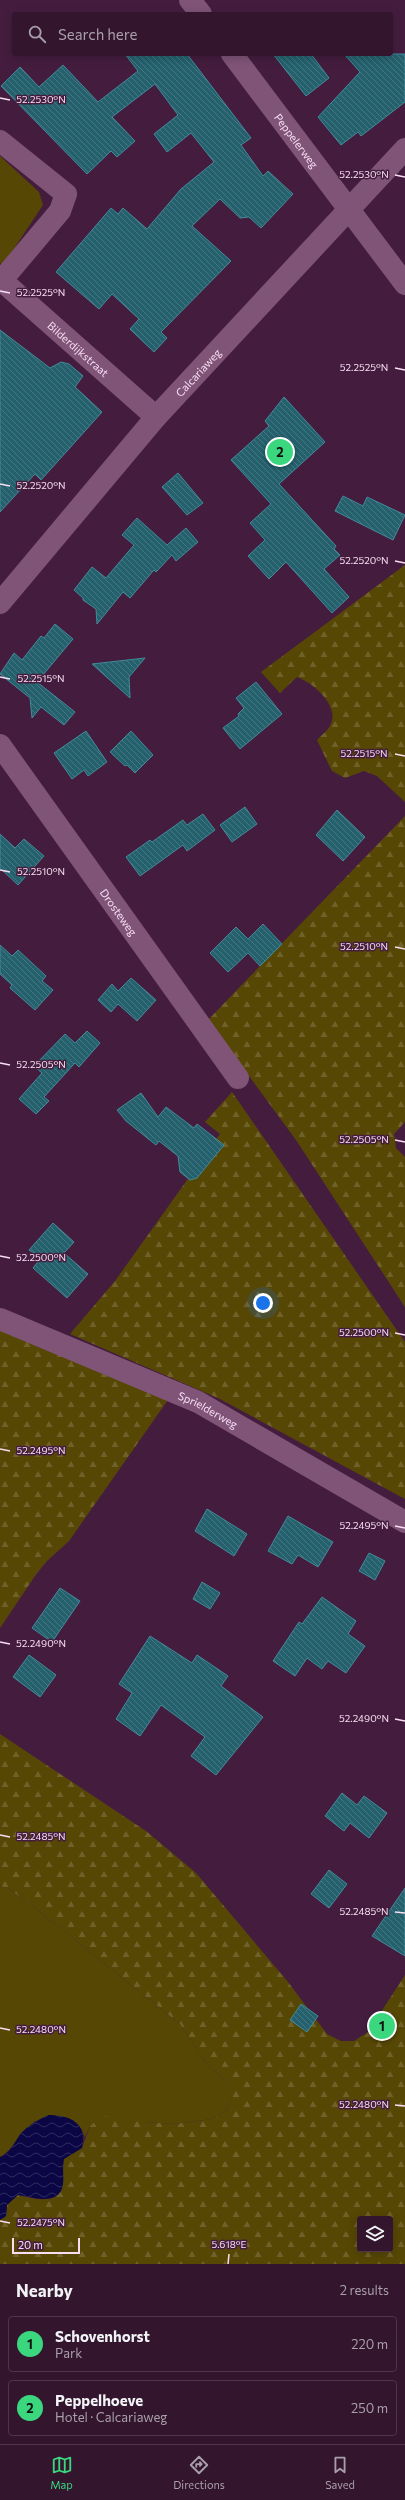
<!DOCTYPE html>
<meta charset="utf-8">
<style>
:root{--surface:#33162e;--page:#3e233a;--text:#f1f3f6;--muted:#a99faa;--line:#4e354a;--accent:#3ad77f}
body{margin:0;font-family:Commissioner,sans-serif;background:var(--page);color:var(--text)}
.controls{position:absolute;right:12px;bottom:12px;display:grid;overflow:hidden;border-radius:4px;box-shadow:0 2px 10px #0003}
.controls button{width:36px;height:36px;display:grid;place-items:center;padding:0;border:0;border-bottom:1px solid var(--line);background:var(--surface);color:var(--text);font:20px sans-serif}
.scale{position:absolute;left:12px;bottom:10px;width:68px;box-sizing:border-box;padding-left:4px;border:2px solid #f8def2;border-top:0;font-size:11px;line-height:14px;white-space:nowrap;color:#f8def2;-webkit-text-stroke:3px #441d3e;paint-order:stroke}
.you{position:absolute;left:263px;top:1303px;width:14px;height:14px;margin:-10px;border:3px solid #fff;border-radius:50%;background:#1a73e8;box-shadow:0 0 0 6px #1a73e833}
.badge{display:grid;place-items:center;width:26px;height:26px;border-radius:50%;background:var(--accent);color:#111;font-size:13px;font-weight:700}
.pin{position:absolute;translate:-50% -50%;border:2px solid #fff;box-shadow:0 1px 4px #0006}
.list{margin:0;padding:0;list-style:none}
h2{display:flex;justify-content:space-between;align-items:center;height:52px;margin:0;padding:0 16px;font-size:17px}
h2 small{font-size:13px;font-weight:400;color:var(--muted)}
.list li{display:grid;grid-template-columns:26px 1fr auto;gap:12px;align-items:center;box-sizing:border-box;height:56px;margin:0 8px 8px;padding:0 8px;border:1px solid var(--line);border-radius:4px}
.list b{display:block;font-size:15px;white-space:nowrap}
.list p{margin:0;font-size:13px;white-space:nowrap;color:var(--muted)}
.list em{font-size:13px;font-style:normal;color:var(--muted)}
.icon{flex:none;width:22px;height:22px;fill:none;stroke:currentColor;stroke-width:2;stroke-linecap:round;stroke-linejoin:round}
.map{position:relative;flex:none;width:405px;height:2264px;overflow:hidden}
.search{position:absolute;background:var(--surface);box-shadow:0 2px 10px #0003;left:12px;right:12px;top:12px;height:44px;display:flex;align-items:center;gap:10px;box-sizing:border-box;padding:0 14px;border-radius:4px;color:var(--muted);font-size:15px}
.sheet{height:180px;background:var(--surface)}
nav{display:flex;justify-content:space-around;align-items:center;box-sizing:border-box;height:56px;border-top:1px solid var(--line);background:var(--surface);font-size:11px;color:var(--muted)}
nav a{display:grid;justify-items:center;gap:2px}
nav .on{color:var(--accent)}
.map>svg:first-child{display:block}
.green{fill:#574705}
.forest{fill:url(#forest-firs);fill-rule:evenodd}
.water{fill:url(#water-waves)}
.building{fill:url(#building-back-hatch);stroke:#428a9a}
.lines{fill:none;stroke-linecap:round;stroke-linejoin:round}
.minor{stroke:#7f5477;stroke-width:22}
.ticks{fill:none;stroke:#f8def2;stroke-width:1.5}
.labels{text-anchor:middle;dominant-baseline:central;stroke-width:3;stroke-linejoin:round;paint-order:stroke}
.street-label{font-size:11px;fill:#f8def2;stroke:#441d3e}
.ticks-label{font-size:10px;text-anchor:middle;fill:#f8def2;stroke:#441d3e;stroke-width:3;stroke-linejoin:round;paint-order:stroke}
</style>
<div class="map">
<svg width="405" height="2264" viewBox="0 0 405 2264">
<defs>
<pattern id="forest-firs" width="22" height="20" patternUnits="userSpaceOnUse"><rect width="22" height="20" fill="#574705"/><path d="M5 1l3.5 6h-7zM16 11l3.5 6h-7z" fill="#70612a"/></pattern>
<pattern id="water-waves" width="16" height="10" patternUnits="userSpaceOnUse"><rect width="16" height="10" fill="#0b0745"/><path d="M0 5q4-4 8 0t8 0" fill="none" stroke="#2f2b60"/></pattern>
<pattern id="building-back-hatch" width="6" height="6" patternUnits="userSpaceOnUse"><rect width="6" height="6" fill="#24616d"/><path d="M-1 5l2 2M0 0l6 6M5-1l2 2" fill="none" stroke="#457782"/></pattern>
</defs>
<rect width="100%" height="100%" fill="#441d3e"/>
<g class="green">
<path d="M 0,156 L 39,192 L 43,205 L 3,265 L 0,263 Z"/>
<path d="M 0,1886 L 9,1889 L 34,1907 L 180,2024 L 208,2066 L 224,2079 L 231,2091 L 231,2100 L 226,2111 L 212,2119 L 175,2124 L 145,2122 L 90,2126 L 85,2137 L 81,2128 L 35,2121 C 26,2129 7,2155 0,2157 Z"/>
</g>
<g class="forest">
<path d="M 405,565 L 405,802 L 377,776 L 364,771 L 345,778 L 332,771 L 317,740 C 320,736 325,733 328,729 C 344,709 314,683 297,677 L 280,693 L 261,672 Z"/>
<path d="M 405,816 L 405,1122 L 394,1134 L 396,1148 L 405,1157 L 405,1307 L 296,1140 L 208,1020 Z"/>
<path d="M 232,1092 L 405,1342 L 405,1499 L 220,1399 L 70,1334 L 115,1281 L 220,1134 L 205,1122 Z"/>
<path d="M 0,1330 L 170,1397 L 69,1541 L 47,1561 L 37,1573 L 0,1628 Z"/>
<path d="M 0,1734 L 146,1831 L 196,1873 L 288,1982 L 327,2034 L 341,2041 L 354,2041 L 368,2032 L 405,1975 L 405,2264 L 0,2264 L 0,2220 L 6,2216 L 7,2205 L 18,2195 C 32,2198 60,2207 63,2184 C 64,2176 62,2168 64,2159 L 82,2148 L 90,2126 L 101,2117 L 114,2116 L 145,2122 L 175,2124 L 212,2119 L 226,2111 L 231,2100 L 231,2091 L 224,2079 L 208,2066 L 180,2024 L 34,1907 L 9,1889 L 0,1886 ZM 360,2219 L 390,2219 L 390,2249 L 360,2249 Z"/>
</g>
<path class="water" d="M 48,2115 C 70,2115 88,2123 82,2148 L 64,2159 C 62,2168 64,2176 63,2184 C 60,2207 32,2197 18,2195 L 7,2205 L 6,2216 L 0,2220 L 0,2157 C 10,2154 15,2141 21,2133 C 29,2125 38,2120 48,2115 Z"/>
<g class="building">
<path d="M 125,54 L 187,54 L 251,138 L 241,145 L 263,176 L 268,171 L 293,194 L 261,228 L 249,217 L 240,218 L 220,199 L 192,226 L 231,261 L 161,332 L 167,338 L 154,352 L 130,329 L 139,319 L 112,294 L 99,309 L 56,272 L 111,208 L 118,214 L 123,208 L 147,229 L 181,189 L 214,162 L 191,133 L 167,152 L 154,134 L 178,115 L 155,84 L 112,117 L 135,141 L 117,157 L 111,151 L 87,174 L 1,86 L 20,67 L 39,87 L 63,65 L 98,102 L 138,71 Z"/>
<path d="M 273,54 L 311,54 L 329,78 L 306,96 Z"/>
<path d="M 344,54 L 405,54 L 405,102 L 361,136 L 358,132 L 341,145 L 318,117 L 360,72 Z"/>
<path d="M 0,330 L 50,368 L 61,362 L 69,364 L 83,376 L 75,387 L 102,412 L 41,480 L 35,474 L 0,512 Z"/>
<path d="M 284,397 L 325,442 L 279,484 L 336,546 L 334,549 L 340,555 L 324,569 L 349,597 L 332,613 L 286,562 L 269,579 L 248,556 L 265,540 L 250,523 L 271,504 L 231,460 L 269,426 L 265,421 Z"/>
<path d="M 178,473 L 203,503 L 187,515 L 162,487 Z"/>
<path d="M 343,496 L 363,506 L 367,497 L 405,515 L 393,540 L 335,511 Z"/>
<path d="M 137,518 L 167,545 L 186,528 L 198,542 L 176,561 L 172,555 L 156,572 L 154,570 L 130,598 L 123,592 L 97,624 L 96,609 L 83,600 L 83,598 L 74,590 L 92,567 L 106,578 L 134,545 L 122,535 Z"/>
<path d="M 55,624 L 73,639 L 37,682 L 75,712 L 64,725 L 41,707 L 32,718 L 30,698 L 0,674 L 14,653 L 22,660 L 41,636 L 44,638 Z"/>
<path d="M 145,658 L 129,677 L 130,698 L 92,664 Z"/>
<path d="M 256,682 L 282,714 L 240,749 L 223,728 L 239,716 L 238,714 L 244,708 L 236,698 Z"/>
<path d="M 86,731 L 107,762 L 88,776 L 84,770 L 72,779 L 54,753 Z"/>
<path d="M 131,731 L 153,755 L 135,773 L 127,765 L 125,766 L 110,752 Z"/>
<path d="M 245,807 L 257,824 L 232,842 L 220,825 Z"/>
<path d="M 337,810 L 365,837 L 343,861 L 316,835 Z"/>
<path d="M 203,814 L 215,830 L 187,851 L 183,845 L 140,876 L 126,857 L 150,840 L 152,842 L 183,820 L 187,825 Z"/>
<path d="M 0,834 L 15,848 L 24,839 L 44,856 L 18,885 L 0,868 Z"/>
<path d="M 263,924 L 282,944 L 260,966 L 248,953 L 228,972 L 210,953 L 236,927 L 248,939 Z"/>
<path d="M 0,945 L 12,956 L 18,950 L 46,976 L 42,981 L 53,990 L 35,1010 L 10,988 L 12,985 L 0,974 Z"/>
<path d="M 131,978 L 156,1000 L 137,1021 L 118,1004 L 111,1012 L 98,1000 L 112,984 L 118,991 Z"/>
<path d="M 87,1031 L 100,1043 L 79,1067 L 75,1063 L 44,1097 L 49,1101 L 36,1114 L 19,1099 L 42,1073 L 34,1066 L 65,1034 L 75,1043 Z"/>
<path d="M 141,1093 L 158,1117 L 166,1107 L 194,1128 L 197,1124 L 224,1145 L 197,1178 L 190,1180 L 180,1172 L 178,1156 L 159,1141 L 156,1145 L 126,1121 L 117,1110 Z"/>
<path d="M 53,1223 L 74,1242 L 64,1253 L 88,1274 L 67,1298 L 33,1268 L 41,1258 L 29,1250 Z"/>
<path d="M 207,1509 L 247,1534 L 234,1556 L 195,1531 Z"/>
<path d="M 288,1516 L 333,1542 L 318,1567 L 298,1555 L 292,1564 L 268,1551 Z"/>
<path d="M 369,1553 L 385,1561 L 375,1580 L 359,1571 Z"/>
<path d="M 202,1582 L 220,1593 L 210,1609 L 193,1599 Z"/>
<path d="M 60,1588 L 80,1601 L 52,1642 L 32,1628 Z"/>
<path d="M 322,1597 L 356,1621 L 348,1634 L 365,1646 L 346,1673 L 328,1661 L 322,1669 L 307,1658 L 295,1676 L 273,1661 L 299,1622 L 302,1624 Z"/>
<path d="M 150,1636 L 192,1663 L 197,1655 L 228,1676 L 221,1686 L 263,1717 L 216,1775 L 191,1756 L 205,1737 L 161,1705 L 140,1736 L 116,1719 L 132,1693 L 119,1684 Z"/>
<path d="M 29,1655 L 56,1675 L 40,1697 L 13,1677 Z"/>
<path d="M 342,1793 L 357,1805 L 364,1796 L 387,1813 L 369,1838 L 350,1823 L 344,1831 L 325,1816 Z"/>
<path d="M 329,1870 L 347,1884 L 329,1908 L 311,1894 Z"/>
<path d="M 405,1888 L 405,1956 L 372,1936 Z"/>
<path d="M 301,2004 L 318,2016 L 307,2032 L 290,2020 Z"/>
</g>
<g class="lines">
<g class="minor">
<path d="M 190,0 L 201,14"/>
<path id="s1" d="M 232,54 L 405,284"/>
<path d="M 0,141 L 66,194 L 60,211 L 2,280"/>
<path id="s2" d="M 0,279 L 156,417"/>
<path id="s3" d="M 0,603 L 156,417 L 405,149"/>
<path id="s4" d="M 0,745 L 238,1078"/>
<path id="s5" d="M 0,1319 L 198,1402 L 405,1522"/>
</g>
</g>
<path class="ticks" d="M 0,98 L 10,100M 395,175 L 405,177M 0,291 L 10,293M 395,368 L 405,370M 0,484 L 10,486M 395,561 L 405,563M 0,677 L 10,679M 395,754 L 405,756M 0,870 L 10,872M 395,947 L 405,949M 0,1063 L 10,1065M 395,1140 L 405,1142M 0,1256 L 10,1258M 395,1333 L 405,1335M 0,1449 L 10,1451M 395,1526 L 405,1528M 0,1642 L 10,1644M 395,1719 L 405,1721M 0,1835 L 10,1837M 395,1912 L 405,1913M 0,2028 L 10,2030M 395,2105 L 405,2106M 0,2221 L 10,2223M 228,2264 L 229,2254"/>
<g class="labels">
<g class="street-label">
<text stroke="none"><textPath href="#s1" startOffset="108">Peppelerweg</textPath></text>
<text stroke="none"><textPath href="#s2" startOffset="105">Bilderdijkstraat</textPath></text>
<text stroke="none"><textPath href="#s3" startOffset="304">Calcariaweg</textPath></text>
<text stroke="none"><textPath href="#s4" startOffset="205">Drosteweg</textPath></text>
<text stroke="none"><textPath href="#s5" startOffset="227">Sprielderweg</textPath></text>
</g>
</g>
<g class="ticks-label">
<text x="41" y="103">52.2530°N</text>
<text x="364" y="178">52.2530°N</text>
<text x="41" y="296">52.2525°N</text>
<text x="364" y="371">52.2525°N</text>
<text x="41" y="489">52.2520°N</text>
<text x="364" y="564">52.2520°N</text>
<text x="41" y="682">52.2515°N</text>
<text x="364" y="757">52.2515°N</text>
<text x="41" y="875">52.2510°N</text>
<text x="364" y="950">52.2510°N</text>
<text x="41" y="1068">52.2505°N</text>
<text x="364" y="1143">52.2505°N</text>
<text x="41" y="1261">52.2500°N</text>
<text x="364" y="1336">52.2500°N</text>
<text x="41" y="1454">52.2495°N</text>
<text x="364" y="1529">52.2495°N</text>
<text x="41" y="1647">52.2490°N</text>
<text x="364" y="1722">52.2490°N</text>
<text x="41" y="1840">52.2485°N</text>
<text x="364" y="1915">52.2485°N</text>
<text x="41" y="2033">52.2480°N</text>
<text x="364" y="2108">52.2480°N</text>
<text x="41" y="2226">52.2475°N</text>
<text x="229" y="2248">5.618°E</text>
</g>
</svg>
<div class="controls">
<button><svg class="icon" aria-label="layers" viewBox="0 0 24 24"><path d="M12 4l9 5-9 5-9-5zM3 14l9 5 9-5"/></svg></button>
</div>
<div class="scale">20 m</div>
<div class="you"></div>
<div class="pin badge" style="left:382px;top:2026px">1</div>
<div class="pin badge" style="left:280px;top:452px">2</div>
<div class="search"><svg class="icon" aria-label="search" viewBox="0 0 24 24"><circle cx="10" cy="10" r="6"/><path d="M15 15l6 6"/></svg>Search here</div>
</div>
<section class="sheet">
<h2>Nearby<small>2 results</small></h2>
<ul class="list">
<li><span class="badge">1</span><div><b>Schovenhorst</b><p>Park</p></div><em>220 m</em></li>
<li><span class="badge">2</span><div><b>Peppelhoeve</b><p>Hotel · Calcariaweg</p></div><em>250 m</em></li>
</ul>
</section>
<nav>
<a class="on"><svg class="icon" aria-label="map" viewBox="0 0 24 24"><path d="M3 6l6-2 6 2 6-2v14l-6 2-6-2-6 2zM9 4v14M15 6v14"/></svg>Map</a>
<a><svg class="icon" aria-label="directions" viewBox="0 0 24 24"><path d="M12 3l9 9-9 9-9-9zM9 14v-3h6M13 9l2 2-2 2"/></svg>Directions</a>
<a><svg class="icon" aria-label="saved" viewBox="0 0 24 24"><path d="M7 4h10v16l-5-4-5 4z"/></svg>Saved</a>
</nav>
